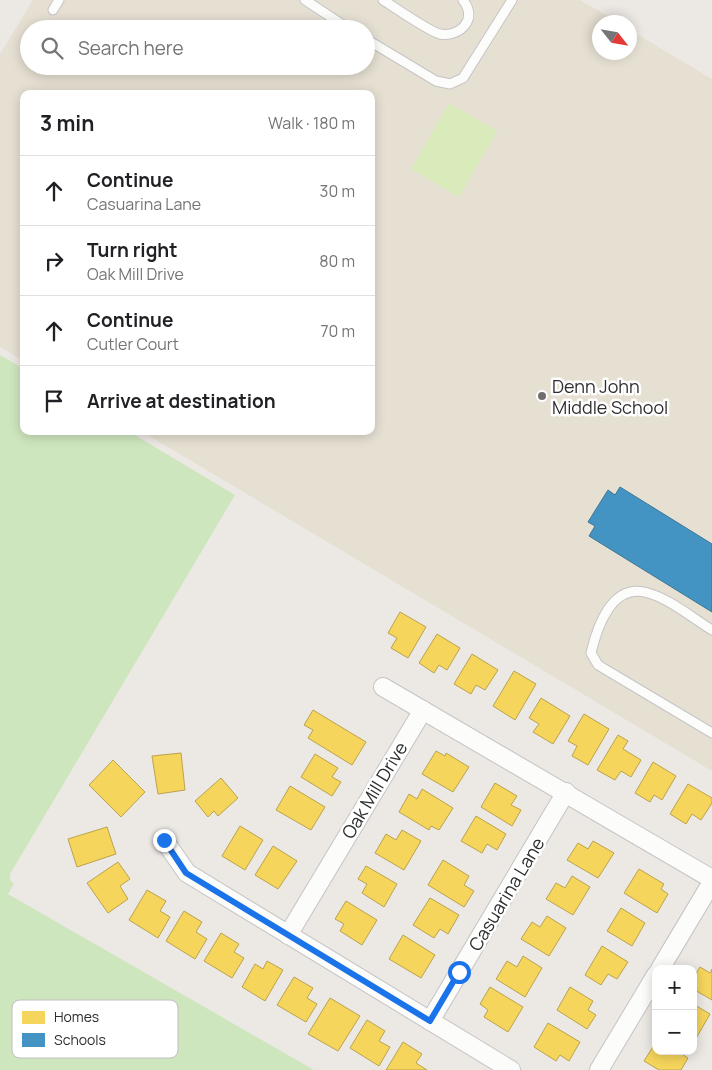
<!DOCTYPE html>
<meta charset="utf-8">
<style>
:root{--surface:#fff;--page:#f6f6f6;--text:#202124;--muted:#757577;--line:#e0e0e0}
body{margin:0;font-family:Manrope,sans-serif;background:var(--page);color:var(--text)}
.controls{position:absolute;right:15px;bottom:15px;display:grid;overflow:hidden;border-radius:10px;box-shadow:0 2px 12px #0003}
.controls button{width:45px;height:45px;display:grid;place-items:center;padding:0;border:0;border-bottom:1px solid var(--line);background:var(--surface);color:var(--text);font:25px sans-serif}
.compass{position:absolute;left:592px;top:15px;width:45px;height:45px;border-radius:50%;background:var(--surface);box-shadow:0 2px 12px #0003;rotate:121deg}
.stop{position:absolute;width:15px;height:15px;margin:-11px;border:4px solid #1a73e8;border-radius:50%;background:#fff}
.stop.end{background:#1a73e8;border-color:#fff;box-shadow:0 1px 5px #0008}
.list{margin:0;padding:0;list-style:none}
h2{display:flex;justify-content:space-between;align-items:center;height:65px;margin:0;padding:0 20px;font-size:21px}
h2 small{font-size:16px;font-weight:400;color:var(--muted)}
.list li{display:grid;grid-template-columns:32px 1fr auto;gap:15px;align-items:center;box-sizing:border-box;height:70px;padding:0 20px;border-top:1px solid var(--line)}
.list b{display:block;font-size:19px;white-space:nowrap}
.list p{margin:0;font-size:16px;white-space:nowrap;color:var(--muted)}
.list em{font-size:16px;font-style:normal;color:var(--muted)}
.icon{flex:none;width:28px;height:28px;fill:none;stroke:currentColor;stroke-width:2;stroke-linecap:round;stroke-linejoin:round}
.map{position:relative;flex:none;width:712px;height:1070px;overflow:hidden}
.search{position:absolute;background:var(--surface);box-shadow:0 2px 12px #0003;left:20px;top:20px;width:355px;height:55px;display:flex;align-items:center;gap:12px;box-sizing:border-box;padding:0 18px;border-radius:28px;color:var(--muted);font-size:19px}
.panel{position:absolute;background:var(--surface);box-shadow:0 2px 12px #0003;left:20px;top:90px;width:355px;height:345px;border-radius:10px}
.map>svg:first-child{display:block}
.education{fill:#e6e0d3;fill-rule:evenodd}
.green{fill:#cee6be}
.pitch{fill:#d9eabb}
.homes{fill:#f6d55c;stroke:#baa34e}
.schools{fill:#4393c3;stroke:#3d7596}
.lines{fill:none;stroke-linecap:round;stroke-linejoin:round}
.lane-casing{stroke:#c5c4c5;stroke-width:11}
.street-casing{stroke:#c5c4c5;stroke-width:20}
.lane{stroke:#fcfcfb;stroke-width:9}
.street{stroke:#fcfcfb;stroke-width:18}
.route{stroke:#1a73e8;stroke-width:6}
.poi-dot{fill:#706f6e;stroke:#fff;stroke-width:2}
.labels{text-anchor:middle;dominant-baseline:central;stroke-width:5;stroke-linejoin:round;paint-order:stroke}
.poi-label{font-size:18px;fill:#2e2e2e;stroke:#fff;text-anchor:start}
.street-label{font-size:18px;fill:#2e2e2e;stroke:#fff}
.key{fill:#fff;stroke:#c0c0c0;stroke-width:1}
.key-label{font-size:14px;fill:#2e2e2e}
</style>
<div class="map">
<svg width="712" height="1070" viewBox="0 0 712 1070">
<rect width="100%" height="100%" fill="#ece8e4"/>
<path class="education" d="M 33,0 L 580,0 L 618,22 L 600,22 L 600,52 L 630,52 L 630,30 L 712,79 L 712,771 L 141,431 L 371,431 L 371,94 L 24,94 L 24,361 L 0,347 L 0,54 ZM 29,29 L 366,29 L 366,66 L 29,66 Z"/>
<path class="green" d="M 0,355 L 24,369 L 24,431 L 128,431 L 235,495 L 10,874 L 10,880 L 14,884 L 8,894 L 314,1070 L 0,1070 Z"/>
<path class="pitch" d="M 449,103 L 497,131 L 459,197 L 411,169 Z"/>
<g class="homes">
<path d="M 400,612 L 426,627 L 408,658 L 391,648 L 397,638 L 388,633 Z"/>
<path d="M 437,634 L 460,648 L 447,670 L 439,665 L 434,673 L 419,663 Z"/>
<path d="M 472,654 L 498,670 L 485,690 L 476,685 L 471,694 L 454,684 Z"/>
<path d="M 514,671 L 536,684 L 515,720 L 493,706 Z"/>
<path d="M 541,698 L 570,716 L 553,744 L 533,732 L 539,724 L 529,718 Z"/>
<path d="M 313,710 L 366,742 L 352,765 L 308,738 L 313,730 L 304,725 Z"/>
<path d="M 584,714 L 609,729 L 588,765 L 572,756 L 577,746 L 568,741 Z"/>
<path d="M 618,735 L 628,741 L 623,749 L 641,760 L 631,777 L 621,771 L 615,780 L 597,770 Z"/>
<path d="M 436,751 L 445,756 L 446,753 L 469,767 L 453,792 L 422,774 Z"/>
<path d="M 181,753 L 185,790 L 158,794 L 152,756 Z"/>
<path d="M 315,754 L 338,768 L 332,777 L 341,782 L 332,796 L 301,777 Z"/>
<path d="M 113,760 L 145,792 L 121,817 L 89,785 Z"/>
<path d="M 653,762 L 676,776 L 662,800 L 654,795 L 650,802 L 635,793 Z"/>
<path d="M 221,778 L 238,798 L 218,816 L 214,811 L 208,817 L 195,801 Z"/>
<path d="M 495,783 L 517,796 L 511,805 L 521,810 L 512,826 L 481,807 Z"/>
<path d="M 688,784 L 712,798 L 712,803 L 701,820 L 692,814 L 686,824 L 670,814 Z"/>
<path d="M 290,786 L 325,807 L 311,830 L 276,810 Z"/>
<path d="M 422,789 L 453,808 L 439,830 L 431,826 L 429,830 L 399,812 L 409,794 L 417,799 Z"/>
<path d="M 476,816 L 506,834 L 497,850 L 487,844 L 482,853 L 461,841 Z"/>
<path d="M 240,826 L 263,840 L 245,870 L 222,856 Z"/>
<path d="M 107,827 L 116,854 L 77,867 L 68,839 Z"/>
<path d="M 402,830 L 421,841 L 404,870 L 375,853 L 386,834 L 396,840 Z"/>
<path d="M 593,841 L 614,853 L 598,878 L 567,860 L 578,843 L 588,849 Z"/>
<path d="M 273,846 L 297,861 L 278,889 L 255,875 Z"/>
<path d="M 443,860 L 469,876 L 464,885 L 474,891 L 464,907 L 428,885 Z"/>
<path d="M 118,862 L 130,879 L 120,886 L 128,899 L 108,913 L 87,883 Z"/>
<path d="M 366,866 L 397,884 L 384,907 L 362,893 L 367,884 L 358,879 Z"/>
<path d="M 639,869 L 664,884 L 661,889 L 668,894 L 657,913 L 624,893 Z"/>
<path d="M 572,876 L 590,887 L 573,915 L 546,899 L 556,883 L 565,888 Z"/>
<path d="M 147,890 L 166,901 L 160,911 L 170,917 L 158,938 L 129,920 Z"/>
<path d="M 430,898 L 459,915 L 448,934 L 440,929 L 434,938 L 413,925 Z"/>
<path d="M 346,901 L 377,920 L 362,945 L 340,931 L 344,924 L 335,919 Z"/>
<path d="M 621,908 L 645,923 L 632,946 L 607,931 Z"/>
<path d="M 184,911 L 202,922 L 196,932 L 207,939 L 195,959 L 166,941 Z"/>
<path d="M 547,916 L 566,928 L 549,956 L 521,939 L 532,922 L 540,927 Z"/>
<path d="M 221,933 L 239,944 L 234,952 L 244,958 L 232,978 L 204,961 Z"/>
<path d="M 403,935 L 435,955 L 421,978 L 389,959 Z"/>
<path d="M 602,946 L 628,962 L 617,979 L 608,974 L 601,985 L 585,975 Z"/>
<path d="M 523,956 L 542,968 L 525,997 L 496,979 L 507,961 L 517,967 Z"/>
<path d="M 267,961 L 283,970 L 265,1001 L 242,987 L 255,964 L 263,969 Z"/>
<path d="M 700,967 L 710,973 L 712,969 L 712,1000 L 693,989 L 693,979 Z"/>
<path d="M 294,977 L 313,988 L 307,998 L 317,1004 L 306,1022 L 277,1005 Z"/>
<path d="M 490,987 L 523,1007 L 508,1032 L 484,1017 L 488,1010 L 480,1004 Z"/>
<path d="M 570,987 L 593,1001 L 588,1010 L 596,1015 L 587,1029 L 557,1010 Z"/>
<path d="M 330,998 L 360,1016 L 338,1051 L 308,1034 Z"/>
<path d="M 693,1004 L 710,1014 L 694,1042 L 693,1042 Z"/>
<path d="M 367,1020 L 385,1031 L 379,1041 L 390,1047 L 379,1066 L 350,1048 Z"/>
<path d="M 548,1023 L 580,1042 L 569,1061 L 560,1055 L 556,1061 L 534,1047 Z"/>
<path d="M 403,1042 L 422,1054 L 416,1063 L 427,1070 L 386,1070 Z"/>
<path d="M 656,1042 L 656,1051 L 677,1051 L 688,1058 L 681,1070 L 659,1070 L 644,1061 Z"/>
</g>
<path class="schools" d="M 620,487 L 712,544 L 712,612 L 589,536 L 595,526 L 588,522 L 608,490 L 615,495 Z"/>
<g class="lines">
<defs>
<g id="lane">
<path d="M 305,0 L 349,29"/>
<path d="M 383,0 C 394,7 430,32 440,34 C 449,36 460,32 465,25 C 471,17 469,8 463,0"/>
<path d="M 53,10 L 59,0"/>
<path d="M 366,39 L 436,81 L 450,84 L 463,78 L 512,0"/>
<path d="M 712,630 C 694,619 668,598 648,593 C 612,582 597,627 591,653 L 598,665 L 712,733"/>
</g>
<g id="street">
<path d="M 383,687 L 712,879"/>
<path d="M 164,840 L 187,873 L 511,1070"/>
<path d="M 288,935 L 423,710"/>
<path d="M 660,969 L 712,882"/>
<path d="M 430,1021 L 566,792"/>
<path d="M 599,1070 L 656,975"/>
</g>
</defs>
<use href="#lane" class="lane-casing"/>
<use href="#street" class="street-casing"/>
<use href="#lane" class="lane"/>
<use href="#street" class="street"/>
</g>
<g class="lines">
<path class="route" d="M 164,840 L 186,873 L 430,1021 L 459,972"/>
</g>
<circle class="poi-dot" cx="542" cy="396" r="5"/>
<g class="labels">
<g class="poi-label">
<text x="552" y="386">Denn John<tspan x="552" dy="21">Middle School</tspan></text>
</g>
<g class="street-label">
<text transform="translate(374 790) rotate(-59)">Oak Mill Drive</text>
<text transform="translate(506 894) rotate(-59)">Casuarina Lane</text>
</g>
</g>
<rect x="12" y="1000" width="166" height="58" rx="8" class="key"/>
<rect x="22" y="1011" width="23" height="13" fill="#f6d55c"/>
<rect x="22" y="1033" width="23" height="14" fill="#4393c3"/>
<g class="key-label">
<text x="54" y="1022">Homes</text>
<text x="54" y="1045">Schools</text>
</g>
</svg>
<div class="controls">
<button>+</button>
<button>−</button>
</div>
<svg class="compass" viewBox="-18 -18 36 36"><path d="M0-13l5 13h-10z" fill="#e53935"/><path d="M0 13l5-13h-10z" fill="#757577"/></svg>
<div class="stop" style="left:459px;top:972px"></div>
<div class="stop end" style="left:164px;top:840px"></div>
<div class="search"><svg class="icon" aria-label="search" viewBox="0 0 24 24"><circle cx="10" cy="10" r="6"/><path d="M15 15l6 6"/></svg>Search here</div>
<section class="panel">
<h2>3 min<small>Walk · 180 m</small></h2>
<ul class="list">
<li><svg class="icon" aria-label="ahead" viewBox="0 0 24 24"><path d="M12 20V5M6 11l6-6 6 6"/></svg><div><b>Continue</b><p>Casuarina Lane</p></div><em>30 m</em></li>
<li><svg class="icon" aria-label="right" viewBox="0 0 24 24"><path d="M7 20v-9h11M14 6l5 5-5 5"/></svg><div><b>Turn right</b><p>Oak Mill Drive</p></div><em>80 m</em></li>
<li><svg class="icon" aria-label="ahead" viewBox="0 0 24 24"><path d="M12 20V5M6 11l6-6 6 6"/></svg><div><b>Continue</b><p>Cutler Court</p></div><em>70 m</em></li>
<li><svg class="icon" aria-label="arrive" viewBox="0 0 24 24"><path d="M6 21V4h12l-3 4 3 4H6"/></svg><div><b>Arrive at destination</b></div></li>
</ul>
</section>
</div>
